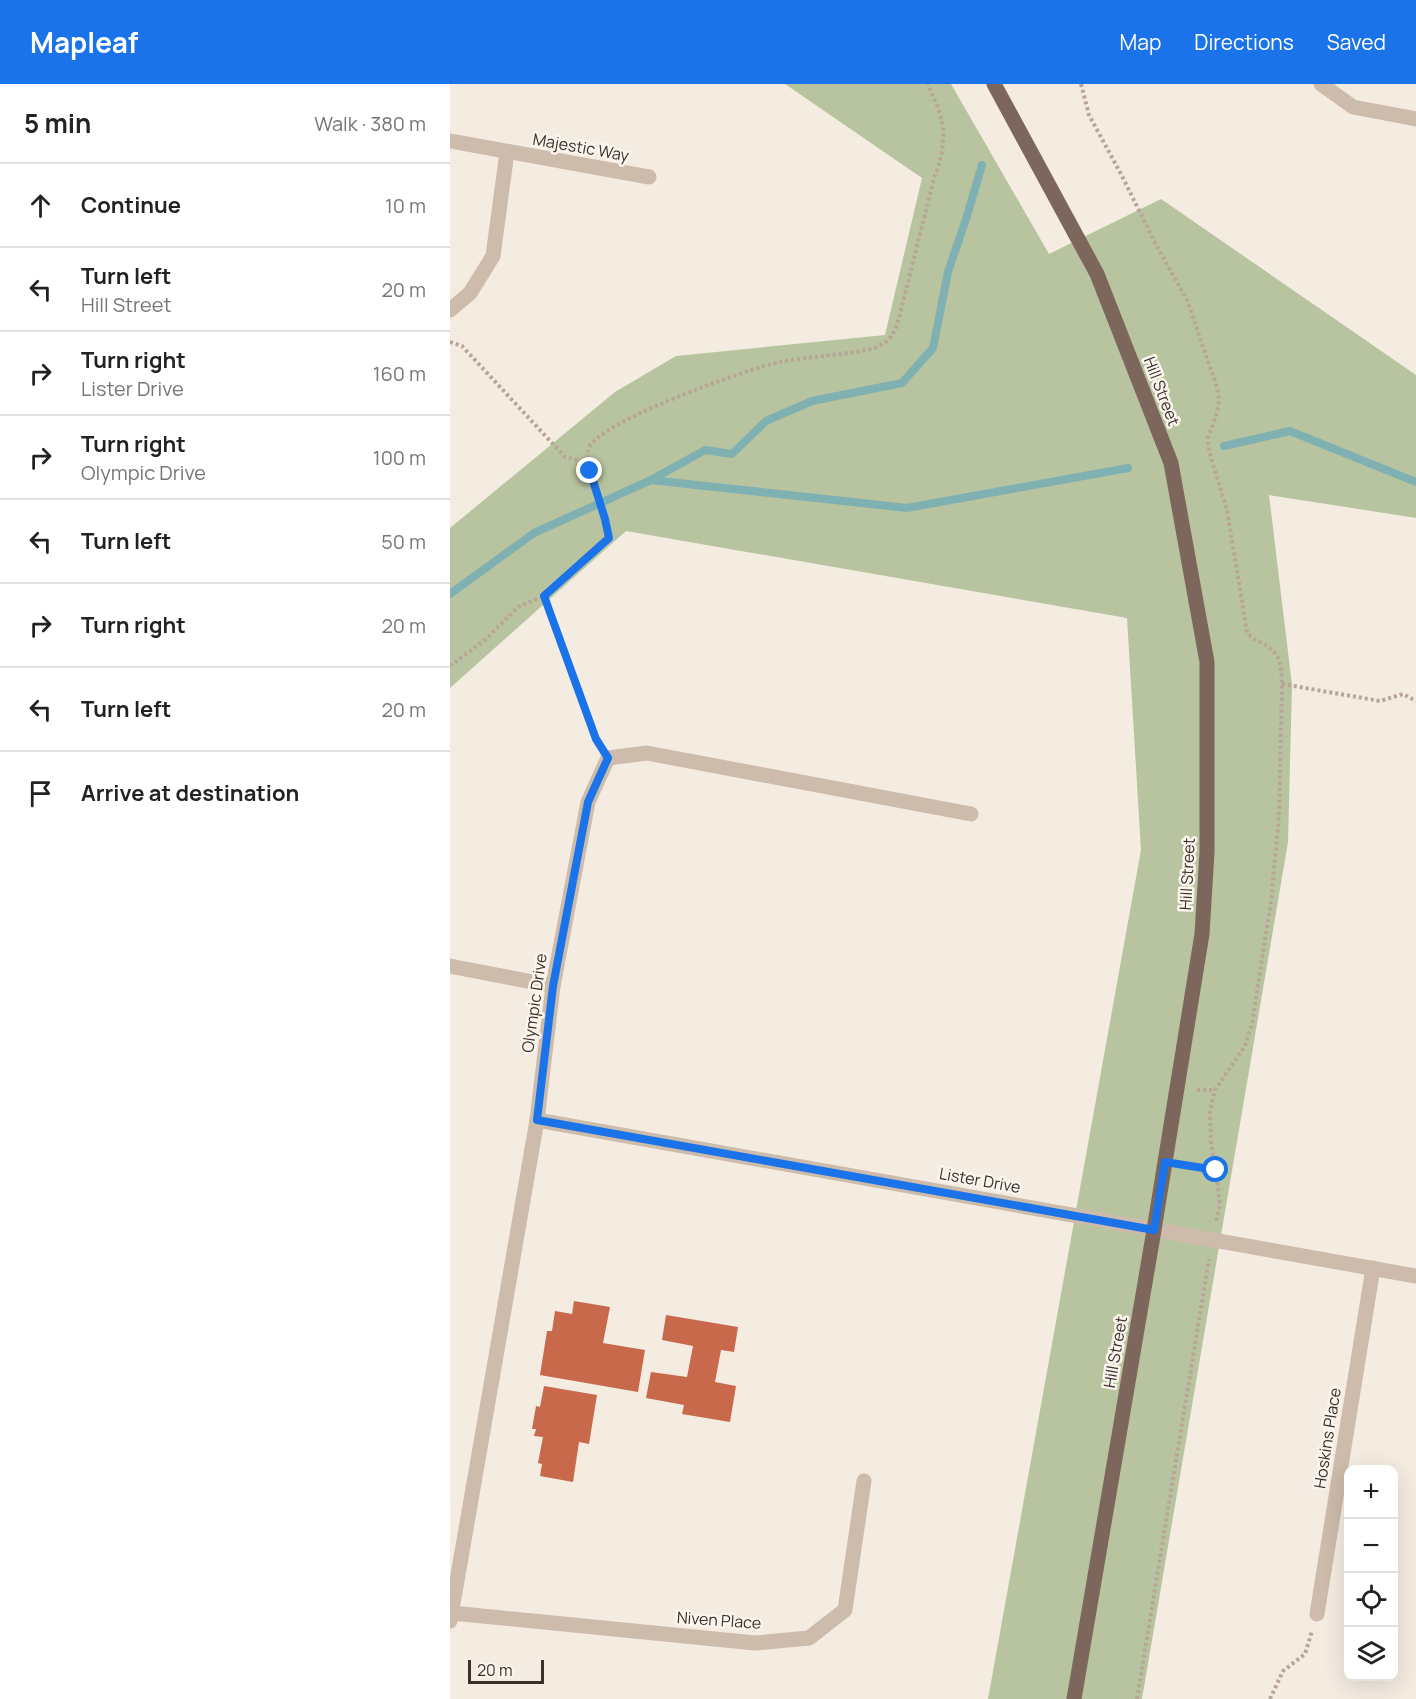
<!DOCTYPE html>
<meta charset="utf-8">
<style>
:root{--surface:#fff;--page:#f2f2f2;--text:#222;--muted:#767676;--line:#e0e0e0;--accent:#1a73e8}
body{margin:0;font-family:Manrope,sans-serif;background:var(--page);color:var(--text)}
.controls{position:absolute;right:18px;bottom:18px;display:grid;overflow:hidden;border-radius:12px;box-shadow:0 6px 24px #0002}
.controls button{width:54px;height:54px;display:grid;place-items:center;padding:0;border:0;border-bottom:2px solid var(--line);background:var(--surface);color:var(--text);font:30px sans-serif}
.scale{position:absolute;left:18px;bottom:15px;width:76px;box-sizing:border-box;padding-left:6px;border:3px solid #3b302b;border-top:0;font-size:16px;line-height:21px;white-space:nowrap;color:#3b302b;-webkit-text-stroke:4px #fbf5ee;paint-order:stroke}
.stop{position:absolute;width:18px;height:18px;margin:-14px;border:4px solid #1a73e8;border-radius:50%;background:#fff}
.stop.end{background:#1a73e8;border-color:#fff;box-shadow:0 2px 6px #0008}
.list{margin:0;padding:0;list-style:none}
h2{display:flex;justify-content:space-between;align-items:center;height:78px;margin:0;padding:0 24px;font-size:26px}
h2 small{font-size:20px;font-weight:400;color:var(--muted)}
.list li{display:grid;grid-template-columns:39px 1fr auto;gap:18px;align-items:center;box-sizing:border-box;height:84px;padding:0 24px;border-top:2px solid var(--line)}
.list b{display:block;font-size:22px;white-space:nowrap}
.list p{margin:0;font-size:20px;white-space:nowrap;color:var(--muted)}
.list em{font-size:20px;font-style:normal;color:var(--muted)}
.icon{flex:none;width:33px;height:33px;fill:none;stroke:currentColor;stroke-width:2;stroke-linecap:round;stroke-linejoin:round}
.map{position:relative;flex:none;width:966px;height:1615px;overflow:hidden}
header{display:flex;align-items:center;gap:36px;box-sizing:border-box;height:84px;padding:0 30px;background:var(--accent);color:#fff}
header strong{font-size:28px}
nav{display:flex;gap:33px;margin-inline-start:auto;font-size:21px}
main{display:flex}
aside{flex:1;background:var(--surface)}
.map>svg:first-child{display:block}
.green{fill:#b8c4a0}
.lines{fill:none;stroke-linecap:round;stroke-linejoin:round}
.stream{stroke:#7fb0b2;stroke-width:8}
.building{fill:#c8694b}
.path{stroke:#b9a596;stroke-width:4;stroke-dasharray:3 3;stroke-linecap:butt}
.minor{stroke:#cdbbac;stroke-width:15}
.major{stroke:#7d675c;stroke-width:15}
.route{stroke:#1a73e8;stroke-width:8}
.labels{text-anchor:middle;dominant-baseline:central;stroke-width:5;stroke-linejoin:round;paint-order:stroke}
.street-label{font-size:16px;fill:#3b302b;stroke:#fbf5ee}
</style>
<header>
<strong>Mapleaf</strong>
<nav><a>Map</a><a>Directions</a><a>Saved</a></nav>
</header>
<main>
<aside>
<h2>5 min<small>Walk · 380 m</small></h2>
<ul class="list">
<li><svg class="icon" aria-label="ahead" viewBox="0 0 24 24"><path d="M12 20V5M6 11l6-6 6 6"/></svg><div><b>Continue</b></div><em>10 m</em></li>
<li><svg class="icon" aria-label="left" viewBox="0 0 24 24"><path d="M17 20v-9H6M10 6l-5 5 5 5"/></svg><div><b>Turn left</b><p>Hill Street</p></div><em>20 m</em></li>
<li><svg class="icon" aria-label="right" viewBox="0 0 24 24"><path d="M7 20v-9h11M14 6l5 5-5 5"/></svg><div><b>Turn right</b><p>Lister Drive</p></div><em>160 m</em></li>
<li><svg class="icon" aria-label="right" viewBox="0 0 24 24"><path d="M7 20v-9h11M14 6l5 5-5 5"/></svg><div><b>Turn right</b><p>Olympic Drive</p></div><em>100 m</em></li>
<li><svg class="icon" aria-label="left" viewBox="0 0 24 24"><path d="M17 20v-9H6M10 6l-5 5 5 5"/></svg><div><b>Turn left</b></div><em>50 m</em></li>
<li><svg class="icon" aria-label="right" viewBox="0 0 24 24"><path d="M7 20v-9h11M14 6l5 5-5 5"/></svg><div><b>Turn right</b></div><em>20 m</em></li>
<li><svg class="icon" aria-label="left" viewBox="0 0 24 24"><path d="M17 20v-9H6M10 6l-5 5 5 5"/></svg><div><b>Turn left</b></div><em>20 m</em></li>
<li><svg class="icon" aria-label="arrive" viewBox="0 0 24 24"><path d="M6 21V4h12l-3 4 3 4H6"/></svg><div><b>Arrive at destination</b></div></li>
</ul>
</aside>
<div class="map">
<svg width="966" height="1615" viewBox="0 0 966 1615">
<rect width="100%" height="100%" fill="#f4ebe1"/>
<path class="green" d="M 335,0 L 501,0 L 599,170 L 711,115 L 966,291 L 966,434 L 819,411 L 842,601 L 838,758 L 692,1615 L 538,1615 L 691,766 L 677,534 L 176,447 L 0,604 L 0,444 L 165,308 L 226,272 L 435,251 L 472,94 Z"/>
<g class="lines">
<g class="stream">
<path d="M 774,362 L 840,347 L 966,398"/>
<path d="M 201,396 L 255,366 L 282,370 L 316,337 L 362,317 L 452,299 L 483,264 L 498,188 L 517,132 L 532,81"/>
<path d="M 0,510 L 84,449 L 201,396 L 457,424 L 678,384"/>
</g>
</g>
<g class="building">
<path d="M 124,1217 L 160,1223 L 153,1259 L 195,1266 L 188,1308 L 90,1291 L 97,1247 L 102,1247 L 105,1227 L 122,1230 Z"/>
<path d="M 216,1231 L 288,1243 L 284,1268 L 271,1266 L 265,1298 L 286,1302 L 280,1338 L 232,1330 L 234,1321 L 196,1314 L 201,1288 L 237,1293 L 243,1262 L 212,1256 Z"/>
<path d="M 94,1302 L 147,1311 L 139,1360 L 129,1358 L 123,1398 L 90,1392 L 92,1380 L 88,1379 L 93,1353 L 84,1352 L 86,1345 L 82,1345 L 86,1322 L 90,1323 Z"/>
</g>
<g class="lines">
<g class="path">
<path d="M 631,0 L 639,31 L 672,92 L 705,159 L 737,216 L 767,303 L 769,316 L 767,329 L 758,354 L 759,367 L 777,426 L 797,548 C 801,554 806,556 812,559 C 831,569 831,580 832,600 L 829,733 L 821,817 L 802,940 L 795,962 L 765,1006 L 760,1027 L 761,1061 L 766,1086 L 770,1121 L 766,1138"/>
<path d="M 0,258 L 12,262 L 115,373 L 139,379"/>
<path d="M 94,512 L 147,658"/>
<path d="M 0,582 L 36,555 L 68,523 L 94,512 L 159,454 C 157,447 156,439 154,432 C 149,415 135,383 138,366 C 143,339 300,284 330,278 C 352,274 375,272 398,269 C 408,267 419,267 429,262 C 442,256 445,247 449,234 L 484,94 C 493,72 497,51 489,27 C 486,18 481,9 478,0"/>
<path d="M 832,600 L 930,617 L 953,610 L 966,617"/>
<path d="M 747,1006 L 765,1006"/>
<path d="M 734,1081 L 766,1086"/>
<path d="M 687,1615 L 759,1175"/>
<path d="M 820,1615 L 833,1587 L 855,1570 L 862,1547"/>
</g>
<g class="minor">
<path d="M 871,0 L 903,23 L 966,35"/>
<path d="M 0,57 L 199,93"/>
<path d="M 0,226 L 20,209 L 43,172 L 57,68"/>
<path d="M 0,882 L 103,902"/>
<path d="M 87,1036 L 966,1192"/>
<path d="M 2,1529 L 305,1559 L 359,1554 L 395,1526 L 414,1397"/>
<path d="M 867,1530 L 923,1184"/>
<path d="M 0,1537 L 87,1036 L 103,902 L 138,718 L 158,674 L 197,669 L 521,730"/>
</g>
<path class="major" d="M 544,0 L 647,190 L 721,379 L 757,578 L 757,768 L 752,850 L 704,1146 L 624,1615"/>
</g>
<g class="lines">
<path class="route" d="M 140,387 L 155,435 L 159,454 L 94,512 L 146,655 L 158,674 L 138,718 L 103,902 L 87,1036 L 704,1146 L 715,1078 L 766,1086"/>
</g>
<g class="labels">
<g class="street-label">
<text transform="translate(131 63) rotate(10)">Majestic Way</text>
<text transform="translate(712 307) rotate(69)">Hill Street</text>
<text transform="translate(737 790) rotate(-87)">Hill Street</text>
<text transform="translate(84 919) rotate(-82)">Olympic Drive</text>
<text transform="translate(530 1096) rotate(10)">Lister Drive</text>
<text transform="translate(665 1268) rotate(-80)">Hill Street</text>
<text transform="translate(877 1354) rotate(-81)">Hoskins Place</text>
<text transform="translate(269 1536) rotate(4)">Niven Place</text>
</g>
</g>
</svg>
<div class="controls">
<button>+</button>
<button>−</button>
<button><svg class="icon" aria-label="locate" viewBox="0 0 24 24"><circle cx="12" cy="12" r="6"/><path d="M12 2v4M12 18v4M2 12h4M18 12h4"/></svg></button>
<button><svg class="icon" aria-label="layers" viewBox="0 0 24 24"><path d="M12 4l9 5-9 5-9-5zM3 14l9 5 9-5"/></svg></button>
</div>
<div class="scale">20 m</div>
<div class="stop" style="left:766px;top:1086px"></div>
<div class="stop end" style="left:140px;top:387px"></div>
</div>
</main>
